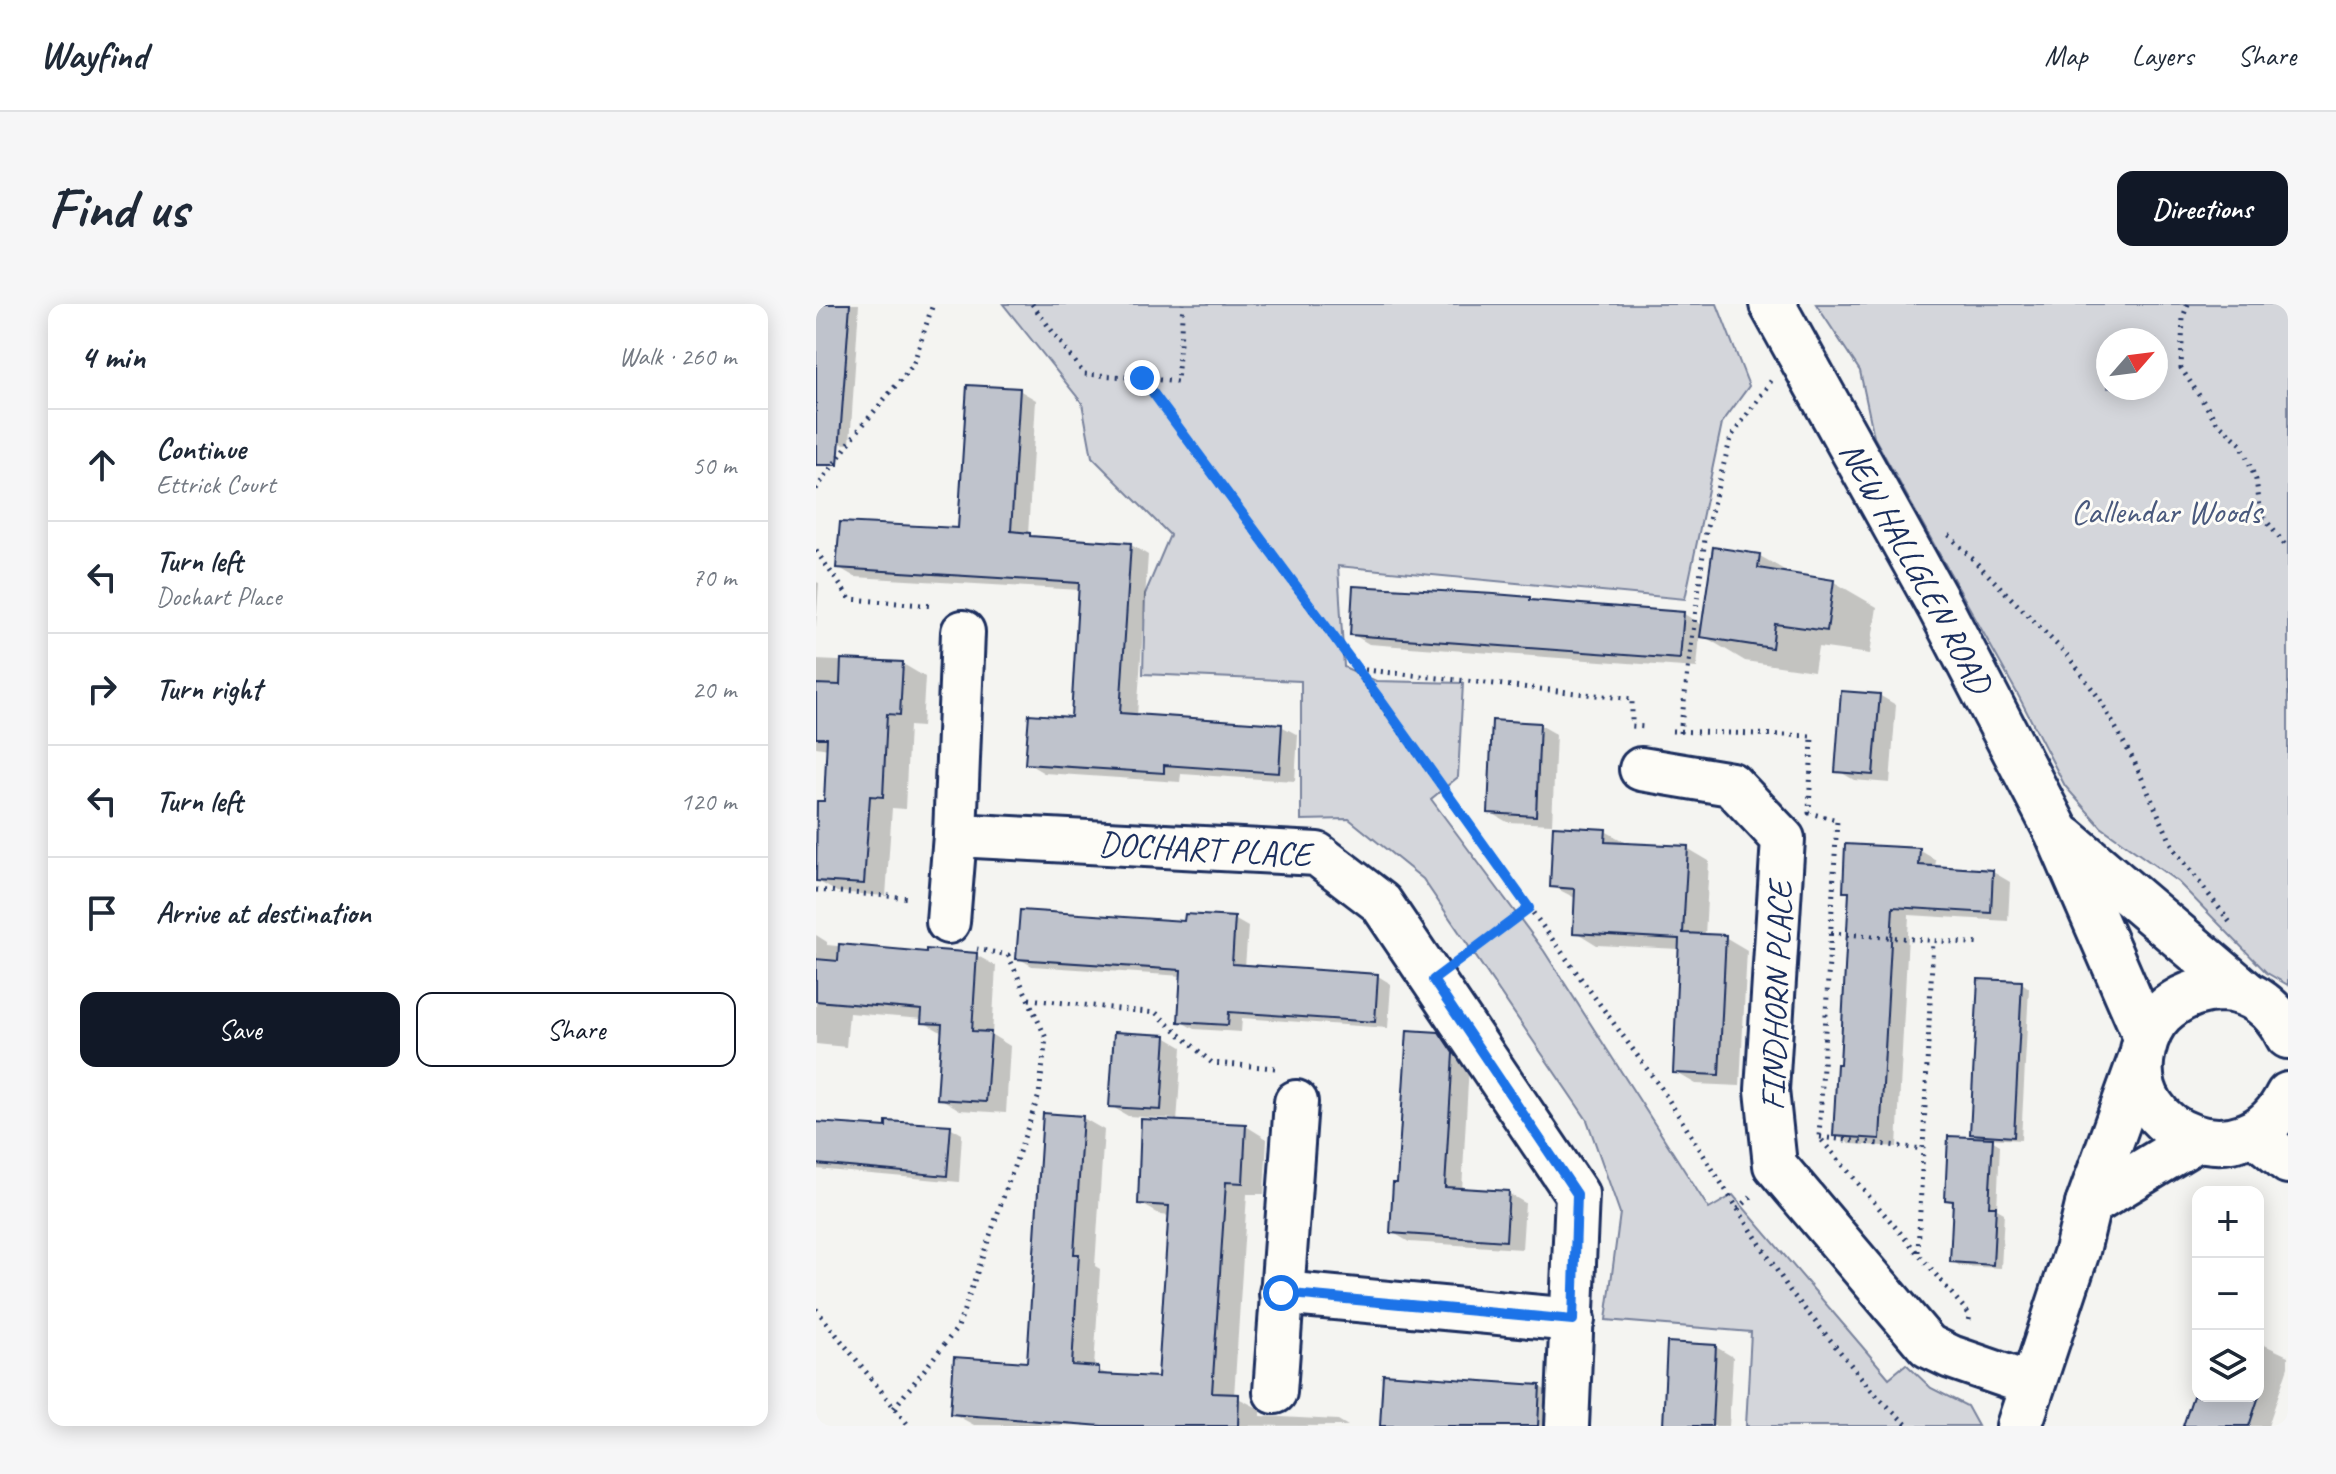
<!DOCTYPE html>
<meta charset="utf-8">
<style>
:root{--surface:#fff;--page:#f6f6f7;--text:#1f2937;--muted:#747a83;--line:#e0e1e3;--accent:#111827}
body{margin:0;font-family:Caveat,sans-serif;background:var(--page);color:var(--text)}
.controls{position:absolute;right:24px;bottom:24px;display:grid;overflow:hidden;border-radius:16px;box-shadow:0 4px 20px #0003}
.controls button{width:72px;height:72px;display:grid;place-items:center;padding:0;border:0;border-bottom:2px solid var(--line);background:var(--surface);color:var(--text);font:40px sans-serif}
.compass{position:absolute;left:1280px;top:24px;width:72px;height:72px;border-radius:50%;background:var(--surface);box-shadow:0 4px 20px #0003;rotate:62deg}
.stop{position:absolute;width:24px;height:24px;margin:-18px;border:6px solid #1a73e8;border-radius:50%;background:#fff}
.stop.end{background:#1a73e8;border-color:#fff;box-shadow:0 2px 8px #0008}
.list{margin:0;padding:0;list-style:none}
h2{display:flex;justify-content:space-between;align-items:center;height:104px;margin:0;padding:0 32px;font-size:34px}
h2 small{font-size:26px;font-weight:400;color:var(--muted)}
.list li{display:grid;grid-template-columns:52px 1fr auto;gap:24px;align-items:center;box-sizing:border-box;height:112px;padding:0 32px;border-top:2px solid var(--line)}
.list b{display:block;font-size:30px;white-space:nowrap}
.list p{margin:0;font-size:26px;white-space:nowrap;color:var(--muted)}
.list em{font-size:26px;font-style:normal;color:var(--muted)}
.actions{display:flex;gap:16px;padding:24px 32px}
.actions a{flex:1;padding:18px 0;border:2px solid var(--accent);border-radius:16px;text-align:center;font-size:28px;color:var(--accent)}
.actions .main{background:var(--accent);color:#fff}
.icon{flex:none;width:44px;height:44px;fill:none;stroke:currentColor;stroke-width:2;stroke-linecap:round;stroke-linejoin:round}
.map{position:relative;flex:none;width:1472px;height:1122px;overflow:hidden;border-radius:16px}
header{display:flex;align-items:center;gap:48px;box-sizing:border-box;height:112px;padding:0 40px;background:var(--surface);border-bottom:2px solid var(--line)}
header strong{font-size:38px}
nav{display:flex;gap:44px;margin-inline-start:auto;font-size:28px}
.intro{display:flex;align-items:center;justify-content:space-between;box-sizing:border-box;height:192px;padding:0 48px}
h1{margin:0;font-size:56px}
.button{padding:20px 36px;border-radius:16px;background:var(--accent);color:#fff;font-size:28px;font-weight:700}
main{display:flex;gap:48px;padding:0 48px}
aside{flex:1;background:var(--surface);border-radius:16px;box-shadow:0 4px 20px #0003}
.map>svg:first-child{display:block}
.green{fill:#d4d6db;stroke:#78829c;stroke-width:2;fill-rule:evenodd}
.shadow{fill:#0003}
.building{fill:#bfc3cc;stroke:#1b2f5e;stroke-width:2}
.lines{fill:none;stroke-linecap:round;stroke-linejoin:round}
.minor-casing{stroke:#1b2f5e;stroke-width:48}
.tertiary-casing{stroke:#1b2f5e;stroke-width:50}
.path{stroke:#1b2f5e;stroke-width:5;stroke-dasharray:2 6;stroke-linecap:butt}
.minor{stroke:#fdfcf7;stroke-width:42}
.tertiary{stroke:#fdfcf7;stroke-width:44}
.route{stroke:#1a73e8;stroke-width:10}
.labels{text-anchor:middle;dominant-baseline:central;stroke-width:6;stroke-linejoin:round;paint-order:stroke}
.park-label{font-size:34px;fill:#49597d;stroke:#fdfcf7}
.street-label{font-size:34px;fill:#1b2f5e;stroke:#fdfcf7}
</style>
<header>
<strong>Wayfind</strong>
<nav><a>Map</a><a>Layers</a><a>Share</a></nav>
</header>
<div class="intro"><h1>Find us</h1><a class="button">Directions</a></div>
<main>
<aside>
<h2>4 min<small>Walk · 260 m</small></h2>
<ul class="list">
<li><svg class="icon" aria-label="ahead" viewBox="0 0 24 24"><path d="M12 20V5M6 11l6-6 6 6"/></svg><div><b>Continue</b><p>Ettrick Court</p></div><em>50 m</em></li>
<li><svg class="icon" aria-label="left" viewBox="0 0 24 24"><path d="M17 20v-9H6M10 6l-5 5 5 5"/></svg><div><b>Turn left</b><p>Dochart Place</p></div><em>70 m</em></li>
<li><svg class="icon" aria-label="right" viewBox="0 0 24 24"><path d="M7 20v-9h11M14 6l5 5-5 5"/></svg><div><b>Turn right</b></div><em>20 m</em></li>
<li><svg class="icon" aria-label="left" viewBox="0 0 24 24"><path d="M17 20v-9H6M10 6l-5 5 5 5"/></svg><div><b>Turn left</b></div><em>120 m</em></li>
<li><svg class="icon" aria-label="arrive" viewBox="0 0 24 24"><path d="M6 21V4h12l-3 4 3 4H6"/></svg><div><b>Arrive at destination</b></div></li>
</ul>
<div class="actions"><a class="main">Save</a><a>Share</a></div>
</aside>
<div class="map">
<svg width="1472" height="1122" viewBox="0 0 1472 1122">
<rect width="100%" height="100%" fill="#f4f4f1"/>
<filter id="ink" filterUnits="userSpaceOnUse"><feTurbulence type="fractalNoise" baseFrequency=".0125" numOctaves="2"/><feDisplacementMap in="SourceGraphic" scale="16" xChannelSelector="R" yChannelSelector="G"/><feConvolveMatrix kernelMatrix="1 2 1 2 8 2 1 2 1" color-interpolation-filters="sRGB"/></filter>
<g filter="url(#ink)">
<g class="green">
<path d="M 187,0 L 901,0 L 933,82 L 906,119 L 869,295 L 522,262 L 528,363 L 560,377 L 647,379 L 642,473 L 615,495 L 728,647 L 893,905 L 917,891 L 1073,1074 L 1090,1060 L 1115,1084 L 1151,1102 L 1162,1122 L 930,1122 L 935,1028 L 790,1016 L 804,909 L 771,816 L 607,575 L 533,515 L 485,516 L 485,377 L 327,370 L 329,290 L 354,231 L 276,153 L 266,99 Z"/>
<path d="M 1000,0 L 1472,0 L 1472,681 L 1451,669 L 1362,578 L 1285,523 L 1249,482 L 1201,389 L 1058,133 L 1044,67 ZM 1292,36 L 1340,36 L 1340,84 L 1292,84 Z"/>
</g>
<g class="shadow">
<path d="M 0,0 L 43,0 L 34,140 L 0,138 Z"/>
<path d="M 203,86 L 220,96 L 212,231 L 221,235 L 315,241 L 332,251 L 321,412 L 465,422 L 482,431 L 479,477 L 365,470 L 364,478 L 228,469 L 211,459 L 257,415 L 264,286 L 39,273 L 22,263 L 143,226 Z"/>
<path d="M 944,252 L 979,272 L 1018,278 L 1061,303 L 1054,350 L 1002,343 L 998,367 L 929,357 L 884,330 L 881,364 L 553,340 L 536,330 L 713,295 L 720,299 L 868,310 L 888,322 Z"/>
<path d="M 0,278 L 3,279 L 0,324 Z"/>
<path d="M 0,356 L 87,360 L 109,373 L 106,423 L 93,422 L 89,505 L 76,504 L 70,592 L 21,588 L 0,576 L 3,499 L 10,499 L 13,445 L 0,443 Z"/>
<path d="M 1063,391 L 1080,401 L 1074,479 L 1038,476 L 1021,466 Z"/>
<path d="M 724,421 L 740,430 L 736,520 L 691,518 L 674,508 Z"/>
<path d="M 789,527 L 811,539 L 871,544 L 893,557 L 889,632 L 909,633 L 931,646 L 924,782 L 880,780 L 859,768 L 864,645 L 781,641 L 760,628 L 761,595 L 736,582 Z"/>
<path d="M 1103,546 L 1120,556 L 1119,564 L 1177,568 L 1194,578 L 1192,617 L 1093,611 L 1081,843 L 1036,840 L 1019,831 L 1026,762 L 1035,590 L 1029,586 Z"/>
<path d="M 418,615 L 432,623 L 429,663 L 562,672 L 575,680 L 572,724 L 426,714 L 425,728 L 378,725 L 364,717 L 367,672 L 216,662 L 202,654 L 370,619 Z"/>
<path d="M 0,631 L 11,638 L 11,641 L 112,651 L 160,651 L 180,662 L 176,731 L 194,742 L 190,809 L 144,806 L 124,794 L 127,729 L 107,718 L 107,715 L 33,709 L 30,743 L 0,740 Z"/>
<path d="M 1206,679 L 1213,684 L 1205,836 L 1172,834 L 1184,841 L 1181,905 L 1188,909 L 1185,964 L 1144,962 L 1136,957 L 1139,900 L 1131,895 L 1167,836 L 1156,829 Z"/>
<path d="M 622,730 L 640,740 L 653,760 L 646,886 L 692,889 L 709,899 L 706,945 L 593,938 L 576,928 L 583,881 Z"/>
<path d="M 349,733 L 366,743 L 361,819 L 430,822 L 451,835 L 448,890 L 431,890 L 418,1092 L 444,1105 L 444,1112 L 522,1116 L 532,1122 L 158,1121 L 136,1109 L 213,1060 L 267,814 L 288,826 L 279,962 L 284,965 L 278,1064 L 297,1073 L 344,1075 L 354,912 L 345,911 L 324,899 L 359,815 L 312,812 L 295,802 Z"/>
<path d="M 0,820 L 72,825 L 134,823 L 146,830 L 143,878 L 0,865 Z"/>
<path d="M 1442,1038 L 1472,1052 L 1472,1063 L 1452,1122 L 1369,1122 L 1382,1083 L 1382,1092 L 1442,1092 Z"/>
<path d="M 900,1043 L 917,1053 L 913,1122 L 849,1122 Z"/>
<path d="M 724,1083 L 741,1093 L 739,1122 L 566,1122 Z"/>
</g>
<g class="building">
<path d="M 0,0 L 34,0 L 22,161 L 0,161 Z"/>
<path d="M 151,81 L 204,84 L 195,227 L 214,229 L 214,232 L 315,239 L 304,409 L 466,420 L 463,469 L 348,461 L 348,469 L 209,460 L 213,410 L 255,413 L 263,279 L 20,264 L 24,218 L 142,224 Z"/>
<path d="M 897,243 L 944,250 L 942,264 L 1018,276 L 1011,327 L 959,320 L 956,344 L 884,333 Z"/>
<path d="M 537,282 L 678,290 L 714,293 L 714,296 L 868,308 L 864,355 L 534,331 Z"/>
<path d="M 25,355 L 87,358 L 84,411 L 71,410 L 67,493 L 54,492 L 48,580 L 0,577 L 1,497 L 8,497 L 11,434 L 0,434 L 0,380 L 24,381 Z"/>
<path d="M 1025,387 L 1064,390 L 1057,471 L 1019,468 Z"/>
<path d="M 676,416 L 724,419 L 720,512 L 672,509 Z"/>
<path d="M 737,522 L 790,525 L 789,538 L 872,542 L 867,629 L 910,631 L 903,771 L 857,769 L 863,635 L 757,629 L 759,585 L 734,583 Z"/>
<path d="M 1029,540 L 1104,544 L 1103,561 L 1177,566 L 1175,609 L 1077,603 L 1064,835 L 1017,832 L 1021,760 L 1024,760 L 1033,588 L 1027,588 Z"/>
<path d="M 204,606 L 368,617 L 369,610 L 419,613 L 416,660 L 562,670 L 559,718 L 413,708 L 412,721 L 362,718 L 365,666 L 200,655 Z"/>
<path d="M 23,640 L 110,648 L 110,645 L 161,649 L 156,727 L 175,728 L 170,798 L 121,795 L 126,720 L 105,719 L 106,706 L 0,697 L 0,655 L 22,657 Z"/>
<path d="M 1162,675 L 1206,677 L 1198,833 L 1154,830 Z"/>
<path d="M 591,726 L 623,728 L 637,749 L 629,883 L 693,887 L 690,937 L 574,929 L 577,879 L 581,879 Z"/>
<path d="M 298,728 L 350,731 L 345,806 L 293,803 Z"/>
<path d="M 227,809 L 267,812 L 258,950 L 263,950 L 256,1061 L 283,1063 L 283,1070 L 342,1073 L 353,902 L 322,900 L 325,815 L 430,820 L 427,879 L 410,878 L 396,1089 L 423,1090 L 422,1122 L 286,1122 L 134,1110 L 138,1053 L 211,1058 Z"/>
<path d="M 70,817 L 135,821 L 131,872 L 0,860 L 0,818 L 70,823 Z"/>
<path d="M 1132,832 L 1177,834 L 1173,902 L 1180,902 L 1177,961 L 1134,958 L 1137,897 L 1129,896 Z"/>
<path d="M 851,1038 L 900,1041 L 896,1122 L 847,1122 Z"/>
<path d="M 567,1070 L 724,1081 L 722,1122 L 564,1122 Z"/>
<path d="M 1377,1092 L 1443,1092 L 1433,1122 L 1367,1122 Z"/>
</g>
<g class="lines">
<defs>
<g id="minor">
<path d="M 825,465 L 915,480 L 967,535 L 951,786 L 959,861 L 1112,1042 L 1135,1053 L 1216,1081"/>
<path id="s1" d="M 139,531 L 501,550 L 565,599 L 761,890 L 751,1122"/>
<path d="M 132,618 L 139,531 L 147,328"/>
<path d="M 1438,830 L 1472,858"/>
<path d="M 465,989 L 757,1016"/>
<path d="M 459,1088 L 480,798"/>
</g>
<g id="tertiary">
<path id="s2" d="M 956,0 L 1125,305 L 1241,528 L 1330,733"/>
<path d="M 1249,535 L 1431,690"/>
<path d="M 1472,732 C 1460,706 1436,686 1406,685 C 1382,685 1363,693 1346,709 C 1336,719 1330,732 1327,746 C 1306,831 1431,877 1472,791"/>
<path d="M 1272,901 L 1381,835"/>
<path d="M 1203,1122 L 1261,947 L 1272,901 L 1325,754"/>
</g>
</defs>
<use href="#minor" class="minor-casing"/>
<use href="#tertiary" class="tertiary-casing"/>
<g class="path">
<path d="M 216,0 L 268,70 L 326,74 L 845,784 L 974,987 L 1058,1089 L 1092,1122"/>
<path d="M 1372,0 L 1367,13 L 1365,64 L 1400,117 L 1425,140 L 1440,176 L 1445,210 L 1472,245"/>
<path d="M 327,74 L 361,78 L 367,0"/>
<path d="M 0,185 L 41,128 L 97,61 L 117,0"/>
<path d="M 1133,231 L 1252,352 L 1283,394 L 1318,457 L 1358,545 L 1416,621"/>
<path d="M 0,247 L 34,295 L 118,302"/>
<path d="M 541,365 L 816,395 L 816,422 L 830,423"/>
<path d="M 856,427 L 996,432 L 993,509 L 1021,516 L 1003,833 L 1154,1011 L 1152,1021"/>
<path d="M 864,429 L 890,227 L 915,133 L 955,77"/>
<path d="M 0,586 L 95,594"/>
<path d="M 1015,629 L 1166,640"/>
<path d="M 646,654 L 713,604"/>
<path d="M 213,695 L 340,709 L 396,759 L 459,764"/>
<path d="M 1004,833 L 1107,845"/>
<path d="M 922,905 L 936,892"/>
<path d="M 1102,948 L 1117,637"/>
<path d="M 0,1005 L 93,1122"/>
<path d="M 78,1104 L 142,1023 L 223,791 L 230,734 L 192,651 L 161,645"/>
</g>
<use href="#minor" class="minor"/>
<use href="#tertiary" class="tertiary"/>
</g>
</g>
<g class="lines" filter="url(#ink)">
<path class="route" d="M 326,74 L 563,394 L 713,604 L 617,676 L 761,890 L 757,1016 L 465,989"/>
</g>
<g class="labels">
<g class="park-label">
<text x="1350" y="207">Callendar Woods</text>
</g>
<g class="street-label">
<text stroke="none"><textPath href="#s2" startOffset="300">NEW HALLGLEN ROAD</textPath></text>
<text stroke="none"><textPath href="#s1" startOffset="250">DOCHART PLACE</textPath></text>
<text transform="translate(960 692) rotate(-88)">FINDHORN PLACE</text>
</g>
</g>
</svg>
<div class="controls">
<button>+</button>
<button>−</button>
<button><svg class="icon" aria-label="layers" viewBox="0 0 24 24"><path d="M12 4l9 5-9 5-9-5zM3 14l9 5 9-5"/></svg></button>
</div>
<svg class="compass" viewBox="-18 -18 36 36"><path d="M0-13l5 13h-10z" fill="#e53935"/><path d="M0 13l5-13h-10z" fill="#747a83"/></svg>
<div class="stop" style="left:465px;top:989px"></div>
<div class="stop end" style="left:326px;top:74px"></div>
</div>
</main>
